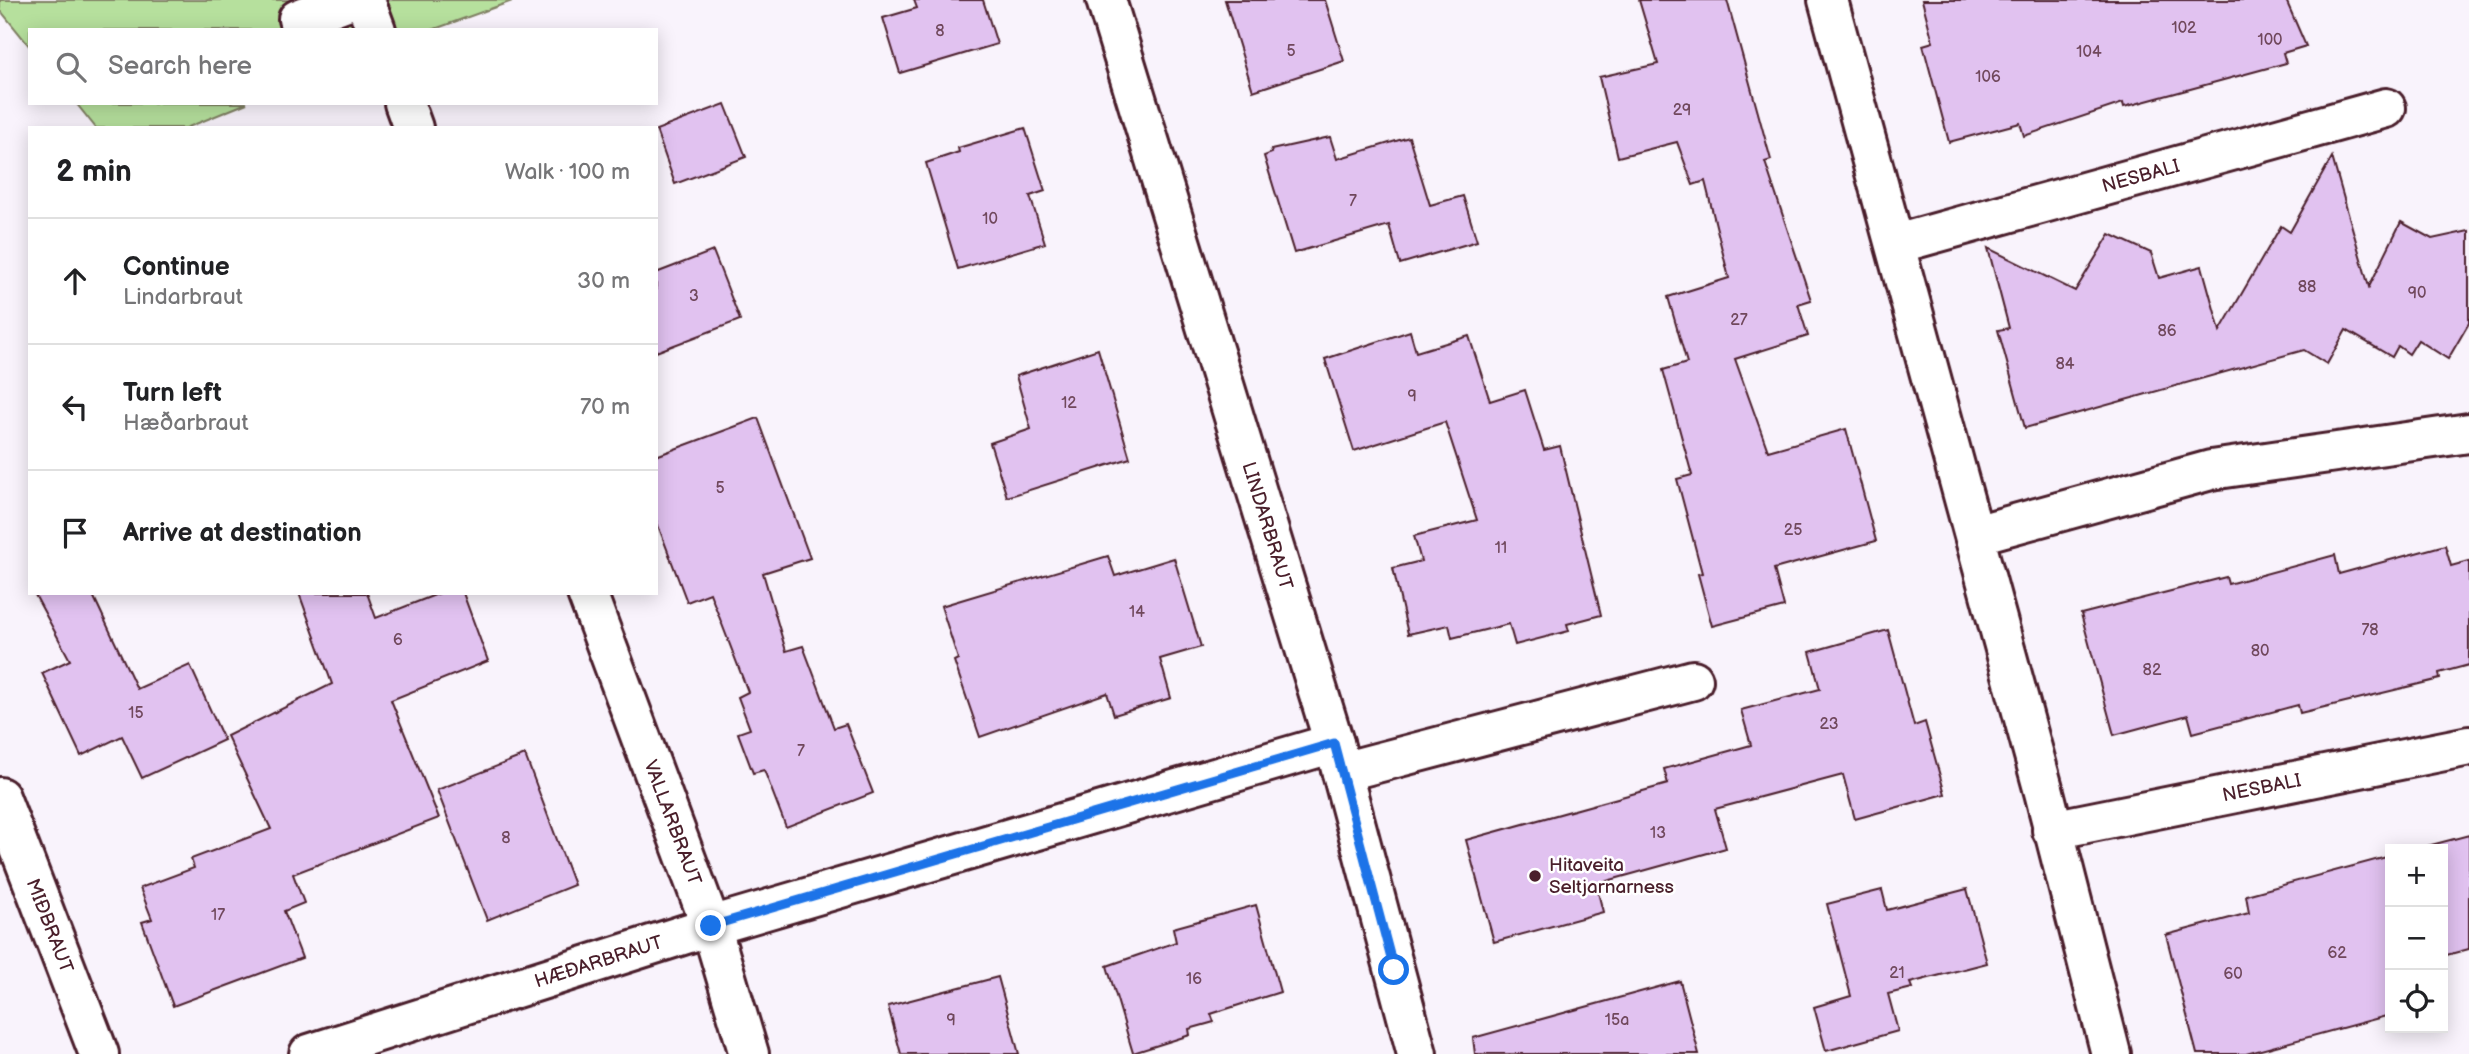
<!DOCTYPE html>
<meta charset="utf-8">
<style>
:root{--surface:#fff;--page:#f6f6f6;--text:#202124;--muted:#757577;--line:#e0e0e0}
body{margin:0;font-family:"Balsamiq Sans",sans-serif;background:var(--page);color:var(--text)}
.controls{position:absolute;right:21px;bottom:21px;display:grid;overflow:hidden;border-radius:0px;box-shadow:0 4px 18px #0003}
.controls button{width:63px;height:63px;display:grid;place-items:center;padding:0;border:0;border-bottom:2px solid var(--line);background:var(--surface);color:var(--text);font:35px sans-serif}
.stop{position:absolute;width:21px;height:21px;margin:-16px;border:5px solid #1a73e8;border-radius:50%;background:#fff}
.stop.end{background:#1a73e8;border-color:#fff;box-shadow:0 2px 7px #0008}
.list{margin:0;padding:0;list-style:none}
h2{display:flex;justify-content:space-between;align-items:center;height:91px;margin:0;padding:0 28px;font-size:30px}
h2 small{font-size:23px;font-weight:400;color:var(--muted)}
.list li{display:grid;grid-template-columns:46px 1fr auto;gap:21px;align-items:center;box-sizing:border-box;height:126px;padding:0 28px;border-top:2px solid var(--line)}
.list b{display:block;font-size:26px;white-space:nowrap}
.list p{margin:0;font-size:23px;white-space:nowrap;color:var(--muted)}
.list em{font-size:23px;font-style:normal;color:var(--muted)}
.icon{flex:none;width:38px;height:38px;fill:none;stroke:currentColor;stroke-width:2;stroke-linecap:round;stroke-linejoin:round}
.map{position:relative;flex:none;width:2469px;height:1054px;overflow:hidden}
.search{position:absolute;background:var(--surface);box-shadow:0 4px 18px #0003;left:28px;top:28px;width:630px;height:77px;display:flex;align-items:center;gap:18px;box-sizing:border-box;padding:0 24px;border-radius:0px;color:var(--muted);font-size:26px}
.panel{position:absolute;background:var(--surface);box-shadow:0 4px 18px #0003;left:28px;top:126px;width:630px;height:469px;border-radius:0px}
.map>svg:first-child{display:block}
.green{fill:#b6e09d;stroke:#808064;stroke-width:2}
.building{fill:#e1c2f0;stroke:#4a1f2b;stroke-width:2}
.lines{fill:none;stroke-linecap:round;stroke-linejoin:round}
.minor-casing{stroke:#4a1f2b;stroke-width:44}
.tertiary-casing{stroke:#4a1f2b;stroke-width:44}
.minor{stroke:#fff;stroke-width:38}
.tertiary{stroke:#fff;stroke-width:38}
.route{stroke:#1a73e8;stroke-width:9}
.poi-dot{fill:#4a1f2b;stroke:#fff;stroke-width:2.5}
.labels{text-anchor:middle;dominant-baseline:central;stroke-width:5;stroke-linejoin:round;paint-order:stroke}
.number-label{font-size:16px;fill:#70485c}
.street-label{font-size:19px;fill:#4a1f2b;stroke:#fff}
.poi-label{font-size:19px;fill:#4a1f2b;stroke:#fff;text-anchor:start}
</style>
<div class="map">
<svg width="2469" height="1054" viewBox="0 0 2469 1054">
<rect width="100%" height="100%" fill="#f9f3fc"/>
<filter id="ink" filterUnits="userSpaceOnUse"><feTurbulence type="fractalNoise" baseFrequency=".0143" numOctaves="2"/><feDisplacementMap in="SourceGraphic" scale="14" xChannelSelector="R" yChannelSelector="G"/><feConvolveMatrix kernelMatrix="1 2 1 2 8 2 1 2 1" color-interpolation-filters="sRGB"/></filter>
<g filter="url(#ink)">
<g class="green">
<path d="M 0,0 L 515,0 L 432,30 L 30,30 L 30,47 L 0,10 Z"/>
<path d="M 76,103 L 247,103 L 186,128 L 96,128 Z"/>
</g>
<g class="building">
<path d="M 914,0 L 983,0 L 997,44 L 900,73 L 883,18 L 917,8 Z"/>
<path d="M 1225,0 L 1325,0 L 1344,61 L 1253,91 Z"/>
<path d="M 1639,0 L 1727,0 L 1771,160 L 1765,162 L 1811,300 L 1798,304 L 1808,336 L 1735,359 L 1768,451 L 1846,429 L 1876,541 L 1774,569 L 1784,607 L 1712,626 L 1698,574 L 1702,573 L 1677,479 L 1692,475 L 1663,370 L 1687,363 L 1668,297 L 1729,278 L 1705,181 L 1693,185 L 1677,142 L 1618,157 L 1599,77 L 1658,64 Z"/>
<path d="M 1922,0 L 2286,0 L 2306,46 L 2283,53 L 2286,63 L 2124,107 L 2123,103 L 2024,136 L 2020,123 L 1949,142 L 1923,45 L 1933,42 Z"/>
<path d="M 725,104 L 746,157 L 675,184 L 656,130 Z"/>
<path d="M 1025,128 L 1045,191 L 1030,196 L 1045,243 L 958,269 L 926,163 L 959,152 L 958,148 Z"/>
<path d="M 1330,137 L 1337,159 L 1409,137 L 1430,205 L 1463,196 L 1477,241 L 1400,264 L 1389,225 L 1294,253 L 1264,156 L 1272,153 L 1271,150 Z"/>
<path d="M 2332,157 L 2369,287 L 2401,222 L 2432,239 L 2469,231 L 2469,323 L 2448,359 L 2418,340 L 2409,354 L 2398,346 L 2392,357 L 2346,330 L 2327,364 L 2304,350 L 2025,428 L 1998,330 L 2009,328 L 1988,248 L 2075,291 L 2110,234 L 2151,253 L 2159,278 L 2202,266 L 2220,331 L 2281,226 L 2290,232 Z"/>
<path d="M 713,251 L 740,320 L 656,352 L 656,273 Z"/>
<path d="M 1410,331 L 1416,352 L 1469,336 L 1490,401 L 1525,390 L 1544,450 L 1560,446 L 1601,615 L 1567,624 L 1569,631 L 1515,645 L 1509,624 L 1452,638 L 1449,625 L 1408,634 L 1393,568 L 1421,561 L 1414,536 L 1477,520 L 1445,422 L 1354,451 L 1325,359 Z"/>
<path d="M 1098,349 L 1130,458 L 1007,497 L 990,443 L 1031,429 L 1016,376 Z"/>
<path d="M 758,418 L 810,558 L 763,573 L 786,651 L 803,646 L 834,728 L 846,724 L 873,793 L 786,827 L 764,770 L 753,773 L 738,733 L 750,729 L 738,697 L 748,692 L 710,593 L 687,602 L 656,520 L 656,456 Z"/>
<path d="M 2445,545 L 2451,566 L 2469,561 L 2469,665 L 2439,673 L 2440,679 L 2300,713 L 2298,705 L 2193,733 L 2188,715 L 2114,735 L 2081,614 L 2226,577 L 2228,584 L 2335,555 L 2339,574 Z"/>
<path d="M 1108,556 L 1115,576 L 1174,558 L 1201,647 L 1160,659 L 1171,698 L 1114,715 L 1107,693 L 980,737 L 954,661 L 958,659 L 941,606 Z"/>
<path d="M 34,593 L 92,593 L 137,689 L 190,665 L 224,740 L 142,778 L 122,736 L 81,756 L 42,673 L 70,660 Z"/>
<path d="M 299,593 L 367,593 L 376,618 L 440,593 L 463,593 L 488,661 L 391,700 L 439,818 L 293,874 L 304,903 L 284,911 L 302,958 L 173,1006 L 142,922 L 152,919 L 140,888 L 194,868 L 191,859 L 271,829 L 227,736 L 332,684 Z"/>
<path d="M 1888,630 L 1914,726 L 1925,722 L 1945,794 L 1855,819 L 1843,775 L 1715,809 L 1726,848 L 1596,884 L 1603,912 L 1494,942 L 1466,840 L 1668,784 L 1664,769 L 1751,745 L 1741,710 L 1820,689 L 1810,652 Z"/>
<path d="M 525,755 L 574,885 L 487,920 L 437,790 Z"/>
<path d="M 2469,835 L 2469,949 L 2443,956 L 2443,849 L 2416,849 Z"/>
<path d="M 2390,856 L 2390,1015 L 2246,1054 L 2197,1054 L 2166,935 L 2249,913 L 2246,895 Z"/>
<path d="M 1967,889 L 1987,963 L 1910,983 L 1912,988 L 1888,994 L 1898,1031 L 1826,1051 L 1814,1007 L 1851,996 L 1827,904 L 1882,890 L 1887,910 Z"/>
<path d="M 1256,905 L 1280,992 L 1211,1014 L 1214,1022 L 1189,1029 L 1190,1035 L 1133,1053 L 1107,966 L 1176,942 L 1173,928 Z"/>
<path d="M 998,977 L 1019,1054 L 901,1054 L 888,1006 Z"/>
<path d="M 1680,981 L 1699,1054 L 1475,1054 L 1473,1038 Z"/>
</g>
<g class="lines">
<defs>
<g id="minor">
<path d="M 365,0 L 376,30"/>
<path d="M 1828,0 L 2044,792 L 2111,1054"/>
<path d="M 298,19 L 349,0"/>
<path d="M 404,103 L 413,128"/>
<path id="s1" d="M 1896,244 L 2386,108"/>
<path d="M 1975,535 L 2211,470 L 2469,433"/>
<path id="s2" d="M 587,593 L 711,926 L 749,1054"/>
<path d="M 1342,772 L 1693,680"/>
<path id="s3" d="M 0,797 L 99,1054"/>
<path id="s4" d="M 2052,830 L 2469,746"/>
<path id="s5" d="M 309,1054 L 711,926 L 1334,743"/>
</g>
<g id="tertiary">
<path id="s6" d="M 1106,0 L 1334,743 L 1417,1054"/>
</g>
</defs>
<use href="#minor" class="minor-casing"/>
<use href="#tertiary" class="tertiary-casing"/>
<use href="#minor" class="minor"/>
<use href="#tertiary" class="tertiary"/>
</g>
</g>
<g class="lines" filter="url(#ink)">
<path class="route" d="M 711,926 L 1334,743 L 1394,970"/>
</g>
<circle class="poi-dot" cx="1535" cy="876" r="7"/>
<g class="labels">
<g class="number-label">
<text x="2184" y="28">102</text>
<text x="940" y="31">8</text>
<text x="2270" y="40">100</text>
<text x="1291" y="51">5</text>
<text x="2089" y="52">104</text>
<text x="1988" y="77">106</text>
<text x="1682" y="110">29</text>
<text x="1353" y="201">7</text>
<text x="990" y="219">10</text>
<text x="2307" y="287">88</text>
<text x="2417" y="293">90</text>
<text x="694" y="296">3</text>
<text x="1739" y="320">27</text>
<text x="2167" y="331">86</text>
<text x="2065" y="364">84</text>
<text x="1412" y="396">9</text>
<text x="1069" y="403">12</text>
<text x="720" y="488">5</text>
<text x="1793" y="530">25</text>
<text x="1501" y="548">11</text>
<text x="1137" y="612">14</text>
<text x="2370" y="630">78</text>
<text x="398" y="640">6</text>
<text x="2260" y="651">80</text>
<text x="2152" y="670">82</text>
<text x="136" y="713">15</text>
<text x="1829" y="724">23</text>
<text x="801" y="751">7</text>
<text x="1658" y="833">13</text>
<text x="506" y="838">8</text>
<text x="218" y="915">17</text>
<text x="2337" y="953">62</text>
<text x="1897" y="973">21</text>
<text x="2233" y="974">60</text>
<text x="1194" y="979">16</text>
<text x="951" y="1020">9</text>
<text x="1617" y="1020">15a</text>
</g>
<g class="street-label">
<text stroke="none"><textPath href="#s1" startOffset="254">NESBALI</textPath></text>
<text stroke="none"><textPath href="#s6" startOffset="550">LINDARBRAUT</textPath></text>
<text stroke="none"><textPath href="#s4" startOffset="214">NESBALI</textPath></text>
<text stroke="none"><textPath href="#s2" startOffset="245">VALLARBRAUT</textPath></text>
<text stroke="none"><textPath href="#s3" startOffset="138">MIÐBRAUT</textPath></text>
<text stroke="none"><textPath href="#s5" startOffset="304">HÆÐARBRAUT</textPath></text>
</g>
<g class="poi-label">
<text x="1549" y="865">Hitaveita<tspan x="1549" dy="22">Seltjarnarness</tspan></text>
</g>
</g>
</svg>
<div class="controls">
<button>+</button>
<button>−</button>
<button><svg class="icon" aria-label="locate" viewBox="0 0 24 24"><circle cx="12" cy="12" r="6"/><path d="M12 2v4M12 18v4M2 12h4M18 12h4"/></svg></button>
</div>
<div class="stop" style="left:1394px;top:970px"></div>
<div class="stop end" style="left:711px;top:926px"></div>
<div class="search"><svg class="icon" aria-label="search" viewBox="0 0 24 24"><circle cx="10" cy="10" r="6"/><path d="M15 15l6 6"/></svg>Search here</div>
<section class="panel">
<h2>2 min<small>Walk · 100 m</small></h2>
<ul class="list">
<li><svg class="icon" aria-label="ahead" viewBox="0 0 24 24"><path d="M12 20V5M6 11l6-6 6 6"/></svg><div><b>Continue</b><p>Lindarbraut</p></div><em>30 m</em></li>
<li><svg class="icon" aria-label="left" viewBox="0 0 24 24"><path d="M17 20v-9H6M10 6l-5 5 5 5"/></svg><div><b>Turn left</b><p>Hæðarbraut</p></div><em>70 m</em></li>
<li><svg class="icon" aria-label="arrive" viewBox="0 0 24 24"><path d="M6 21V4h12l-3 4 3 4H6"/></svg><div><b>Arrive at destination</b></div></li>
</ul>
</section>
</div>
